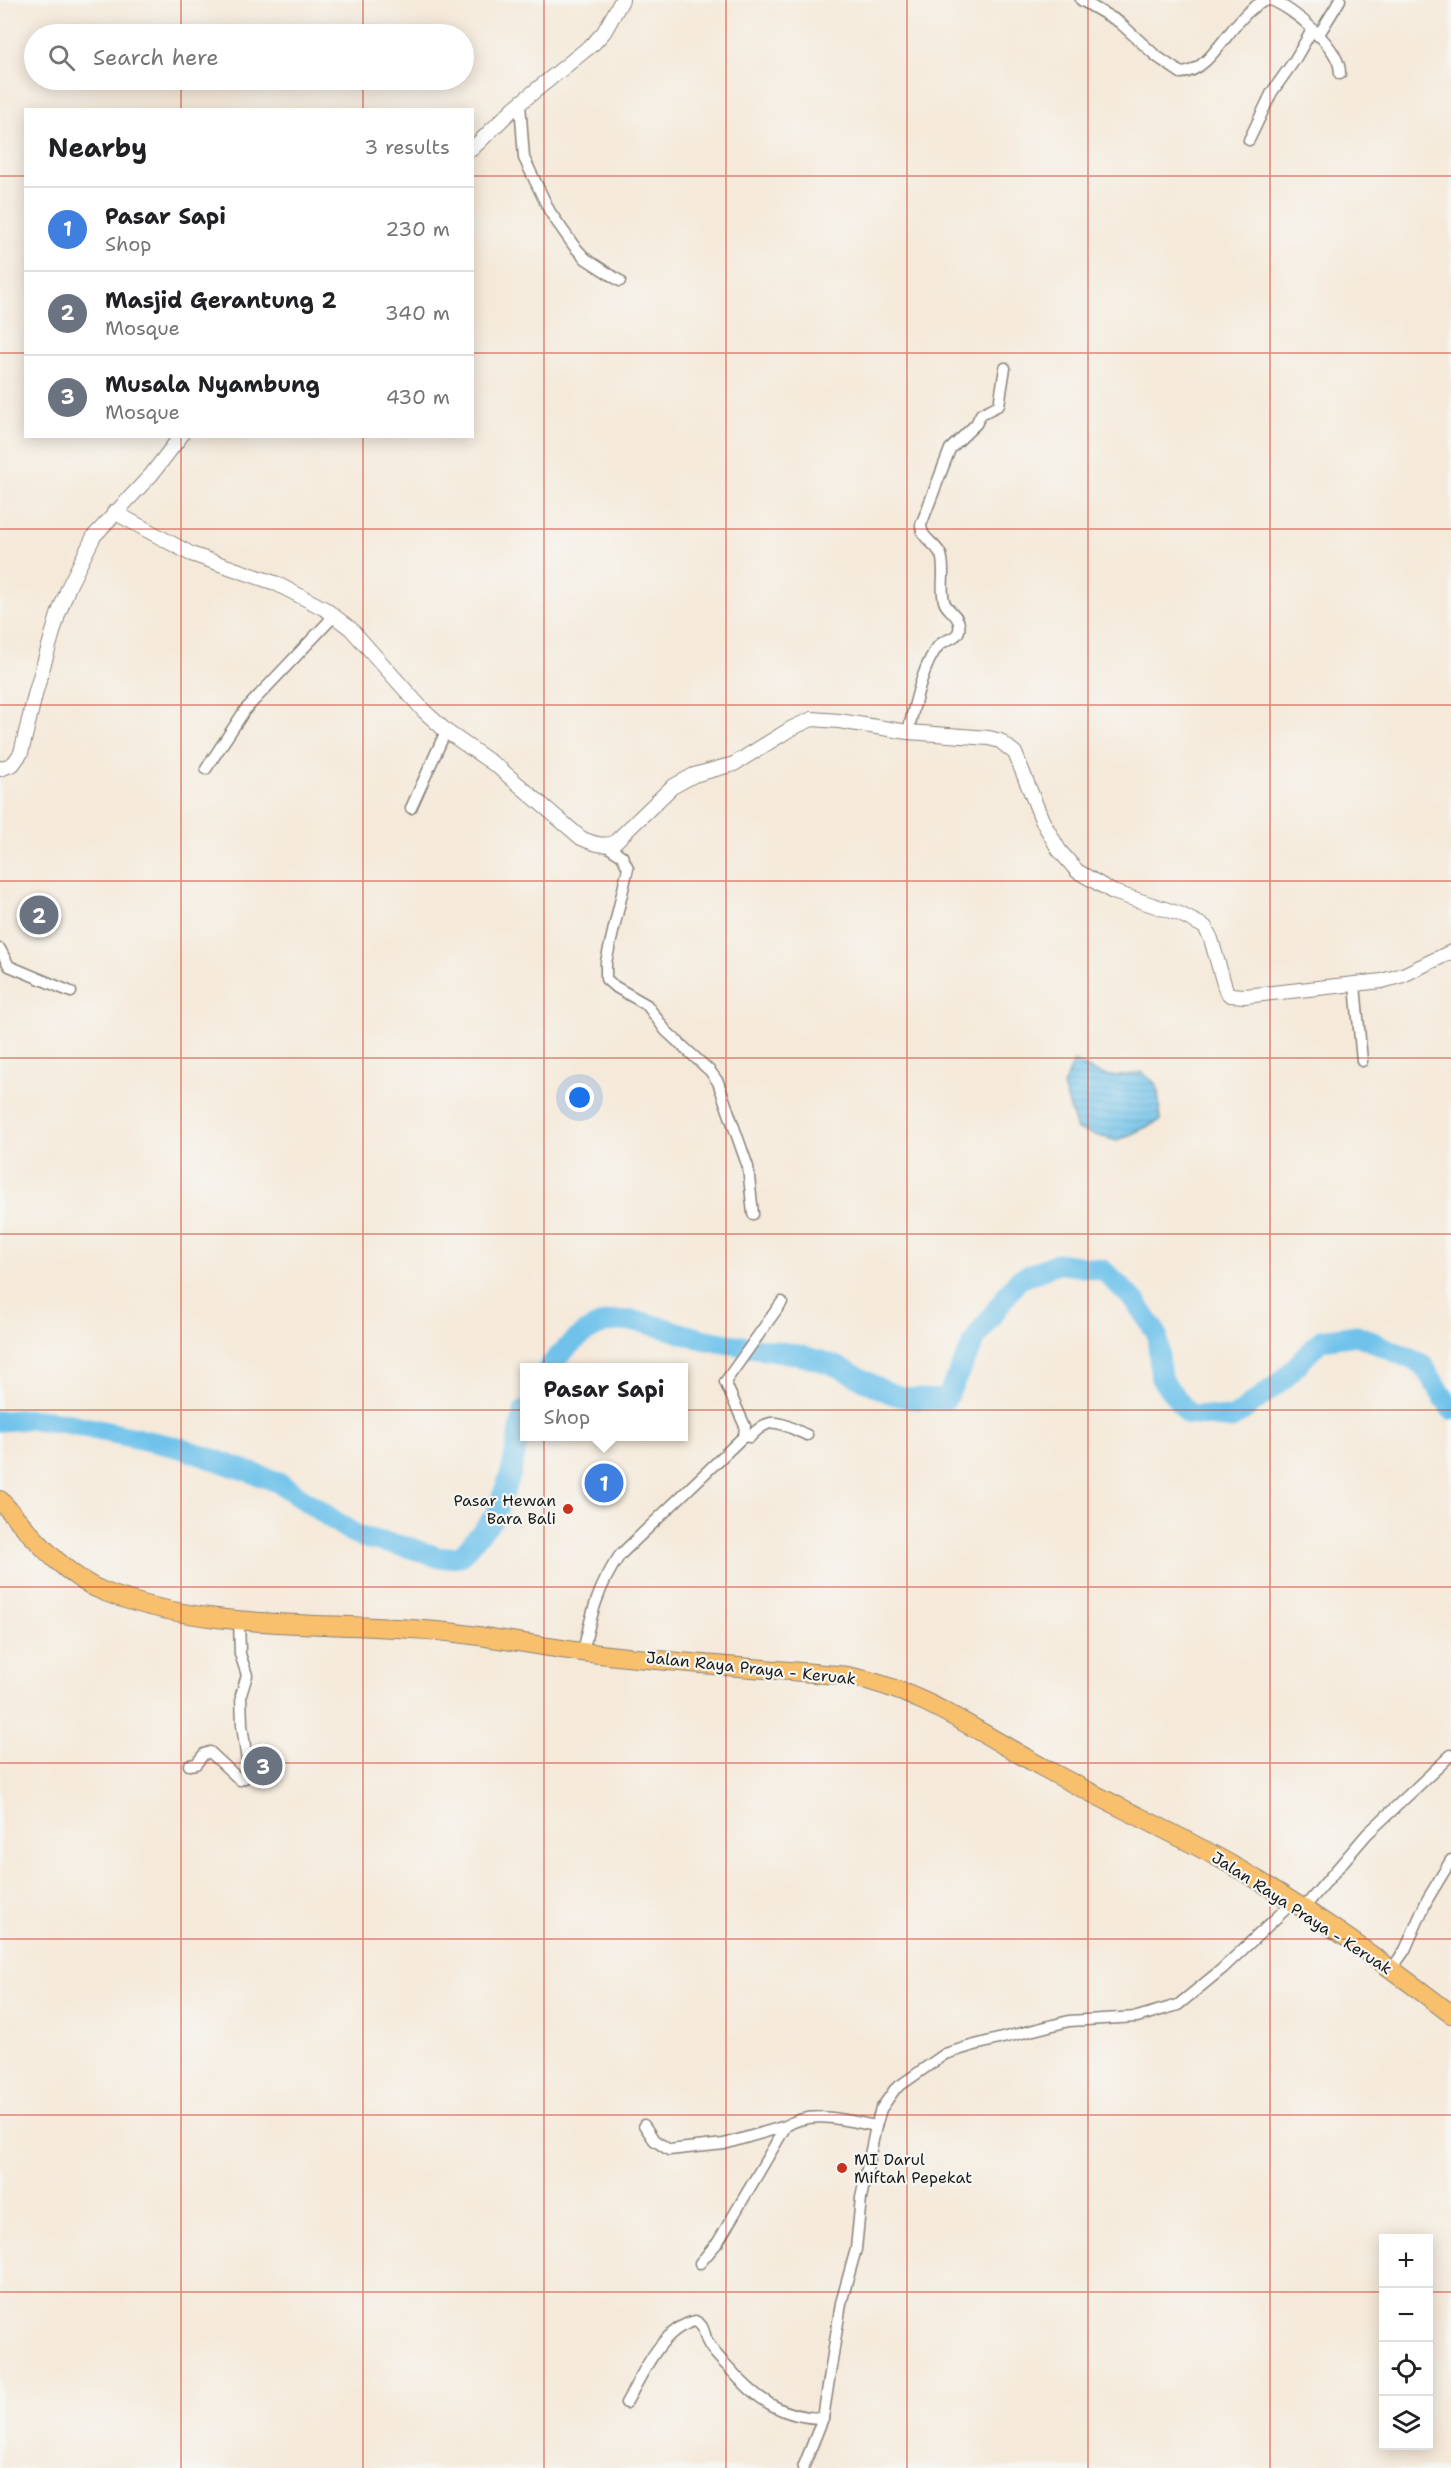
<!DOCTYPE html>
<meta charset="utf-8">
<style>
:root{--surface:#fff;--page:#f2f2f2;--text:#202124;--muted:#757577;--line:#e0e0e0;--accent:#c8321e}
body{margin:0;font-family:"Shantell Sans",sans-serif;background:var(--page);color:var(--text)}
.controls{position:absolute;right:18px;bottom:18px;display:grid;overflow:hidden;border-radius:0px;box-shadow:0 3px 15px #0003}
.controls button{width:54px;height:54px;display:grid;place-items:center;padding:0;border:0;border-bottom:2px solid var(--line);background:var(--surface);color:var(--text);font:30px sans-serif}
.you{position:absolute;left:580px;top:1098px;width:21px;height:21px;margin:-15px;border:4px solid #fff;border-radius:50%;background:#1a73e8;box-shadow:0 0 0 9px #1a73e833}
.badge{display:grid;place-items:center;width:39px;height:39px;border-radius:50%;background:var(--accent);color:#fff;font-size:20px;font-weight:700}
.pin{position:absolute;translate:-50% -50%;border:3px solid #fff;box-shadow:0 2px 6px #0006}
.popup{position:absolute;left:520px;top:1363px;width:168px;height:78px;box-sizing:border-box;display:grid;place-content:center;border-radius:0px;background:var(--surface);filter:drop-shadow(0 2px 4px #0005);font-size:20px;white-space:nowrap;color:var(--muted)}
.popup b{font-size:22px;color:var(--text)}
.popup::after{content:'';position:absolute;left:50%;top:100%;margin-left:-12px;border:12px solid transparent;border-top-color:var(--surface)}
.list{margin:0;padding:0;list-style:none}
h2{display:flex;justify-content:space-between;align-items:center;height:78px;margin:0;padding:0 24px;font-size:26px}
h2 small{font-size:20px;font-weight:400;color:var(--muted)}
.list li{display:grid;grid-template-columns:39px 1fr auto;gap:18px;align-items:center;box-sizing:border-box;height:84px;padding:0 24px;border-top:2px solid var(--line)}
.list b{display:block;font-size:22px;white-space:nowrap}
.list p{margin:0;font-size:20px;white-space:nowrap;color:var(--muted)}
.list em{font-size:20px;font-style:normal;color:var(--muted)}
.icon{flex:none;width:33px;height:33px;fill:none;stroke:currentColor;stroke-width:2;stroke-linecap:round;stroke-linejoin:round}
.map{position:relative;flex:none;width:1451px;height:2468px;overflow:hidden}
.search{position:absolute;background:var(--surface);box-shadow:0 3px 15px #0003;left:24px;top:24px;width:450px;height:66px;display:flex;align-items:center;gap:15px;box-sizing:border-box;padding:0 21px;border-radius:33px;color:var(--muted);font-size:22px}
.panel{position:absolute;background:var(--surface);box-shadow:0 3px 15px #0003;left:24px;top:108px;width:450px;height:330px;border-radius:0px}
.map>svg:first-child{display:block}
.water{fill:url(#water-rules);stroke:#466f84;stroke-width:1.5}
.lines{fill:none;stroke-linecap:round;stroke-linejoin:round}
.river{stroke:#6fc2eb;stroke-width:21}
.minor-casing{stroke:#88827a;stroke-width:13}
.tertiary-casing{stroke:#88827a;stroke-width:16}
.primary-casing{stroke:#88827a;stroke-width:20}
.minor{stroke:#fff;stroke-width:10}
.tertiary{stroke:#fff;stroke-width:14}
.primary{stroke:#f8bf6c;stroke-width:18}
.grid{fill:none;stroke:#c8321e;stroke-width:1.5;stroke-opacity:0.55}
.poi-dot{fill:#c8321e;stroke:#f6f6f2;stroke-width:2}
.labels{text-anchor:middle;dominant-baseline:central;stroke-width:4.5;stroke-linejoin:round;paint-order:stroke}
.poi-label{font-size:16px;fill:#1c1c1c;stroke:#f6f6f2;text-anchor:end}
.street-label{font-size:16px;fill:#1c1c1c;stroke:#f6f6f2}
</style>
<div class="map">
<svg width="1451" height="2468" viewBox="0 0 1451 2468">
<defs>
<pattern id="water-rules" width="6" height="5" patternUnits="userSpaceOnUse" patternTransform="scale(1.5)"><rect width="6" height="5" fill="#6fc2eb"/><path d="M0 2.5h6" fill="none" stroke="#60a6c9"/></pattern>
</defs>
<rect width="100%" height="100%" fill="#f6f6f2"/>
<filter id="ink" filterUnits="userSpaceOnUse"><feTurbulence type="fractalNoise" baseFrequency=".0167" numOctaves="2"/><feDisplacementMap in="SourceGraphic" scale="12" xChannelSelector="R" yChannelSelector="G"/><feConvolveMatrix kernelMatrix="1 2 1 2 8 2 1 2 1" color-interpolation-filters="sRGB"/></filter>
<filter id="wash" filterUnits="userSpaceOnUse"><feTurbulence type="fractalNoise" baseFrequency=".008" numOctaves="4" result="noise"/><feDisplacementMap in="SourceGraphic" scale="24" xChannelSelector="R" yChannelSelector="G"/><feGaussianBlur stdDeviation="1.35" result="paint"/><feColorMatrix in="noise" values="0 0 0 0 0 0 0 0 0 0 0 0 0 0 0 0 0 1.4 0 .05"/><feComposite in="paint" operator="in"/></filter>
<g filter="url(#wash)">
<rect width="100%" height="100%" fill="#f5e9d9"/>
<path class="water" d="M 1074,1061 C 1099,1076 1113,1080 1142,1072 L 1157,1085 L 1161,1120 L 1117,1141 L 1077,1130 L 1063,1086 Z"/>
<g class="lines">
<g class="river">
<path d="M 548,1368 C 562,1352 580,1332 600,1325 C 635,1311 673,1334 707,1340 C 751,1349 798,1350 840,1368 C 887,1390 889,1402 946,1399 L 977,1336 L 1018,1280 L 1057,1263 L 1103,1270 L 1135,1301 L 1157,1334 L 1161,1379 L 1189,1414 L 1232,1419 L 1283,1380 L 1321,1340 L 1357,1335 L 1422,1364 L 1451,1409"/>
<path d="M 0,1421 L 29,1419 L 66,1423 L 181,1448 L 278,1482 L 351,1532 L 364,1538 L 411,1548 L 440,1558 L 461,1556 L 495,1516 L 511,1473 L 524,1411"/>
</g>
</g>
</g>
<g filter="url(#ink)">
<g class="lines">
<defs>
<g id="minor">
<path d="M 1081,0 L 1119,22 L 1156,56 L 1181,73 C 1215,72 1235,7 1269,0"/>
<path d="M 1271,0 C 1294,9 1341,48 1340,74"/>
<path d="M 1318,36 L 1340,0"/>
<path d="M 520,103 L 524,158 L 550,212 L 574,246 L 586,259 L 620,281"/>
<path d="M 1249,140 L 1272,92 L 1294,61 L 1312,30"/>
<path d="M 908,732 C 914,708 922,665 939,645 C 946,638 962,639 959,624 C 958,614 946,610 944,601 C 940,586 946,570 941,555 C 936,543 921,539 921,525 L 950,449 L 976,424 L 981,414 L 999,405 L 1005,368"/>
<path d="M 206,769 L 245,710 L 334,616"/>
<path d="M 411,808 L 446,731"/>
<path d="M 605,845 L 622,856 L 628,868 L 606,962 L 606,979 L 614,986 L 647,1005 L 666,1031 L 710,1071 L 718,1082 L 748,1167 L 753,1214"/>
<path d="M 0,949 L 9,966 L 71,992"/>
<path d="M 1355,985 L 1362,1061"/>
<path d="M 744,1436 L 750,1437 C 772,1413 781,1424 807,1435"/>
<path d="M 583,1652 C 591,1615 598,1586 620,1555 L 744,1436 L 745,1426 L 725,1382 L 782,1302"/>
<path d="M 189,1765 L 196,1764 L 204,1754 L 210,1752 L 240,1780 L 249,1776 L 242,1725 L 241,1695 L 247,1675 L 240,1654 L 239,1619"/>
<path d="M 1302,1910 L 1367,1834 L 1451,1755"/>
<path d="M 1391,1970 L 1405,1950 L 1427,1900 L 1451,1860"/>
<path d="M 644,2125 L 654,2140 L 669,2150 L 724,2144 L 786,2126"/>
<path d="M 700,2263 L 718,2242 L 786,2126 C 811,2109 848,2121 876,2126"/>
<path d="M 626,2403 C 642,2376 660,2329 695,2321 C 706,2326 703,2334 708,2343 C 713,2352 722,2361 729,2368 C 755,2398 782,2418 823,2418"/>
<path d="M 803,2468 L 823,2418 L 841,2303 L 856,2249 L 861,2198 L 876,2126 L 881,2109 L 895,2089 L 945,2054 L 971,2046 L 1069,2021 L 1137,2017 L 1178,2005 L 1222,1969 L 1292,1903"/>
</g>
<g id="tertiary">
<path d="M 472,149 L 514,108 L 594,43 L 604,32 L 622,0"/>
<path d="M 114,512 L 191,554 L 275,583 L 325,609 L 351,629 L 424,711 L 446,731 L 498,767 L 581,838 C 592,843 602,847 614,843 L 672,787 L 694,775 L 734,764 L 792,728 L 812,719 L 839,721 L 908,732 L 989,738 L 1000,741 L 1015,753 L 1042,820 L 1059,850 L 1077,871 L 1113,892 L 1180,914 L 1205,927 L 1211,939 L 1226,991 L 1230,995 L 1245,996 L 1382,981 L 1403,975 L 1451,952"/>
<path d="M 0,769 L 13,764 L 21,753 L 36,691 L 58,615 L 69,586 L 94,536 L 151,475 L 181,436"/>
</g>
<path id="primary" d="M 0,1500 C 30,1533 63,1576 105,1592 C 202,1629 309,1622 411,1629 C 468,1632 525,1644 582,1652 C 670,1663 760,1668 848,1676 C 920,1689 981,1734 1044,1768 C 1097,1797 1152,1822 1206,1851 C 1288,1894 1377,1957 1451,2014"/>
</defs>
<use href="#minor" class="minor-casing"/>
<use href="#tertiary" class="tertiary-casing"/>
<use href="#primary" class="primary-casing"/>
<use href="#minor" class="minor"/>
<use href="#tertiary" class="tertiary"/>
<use href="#primary" class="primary"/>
</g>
</g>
<path class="grid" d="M 181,0 L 181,34M 363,0 L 363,34M 544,0 L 544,2468M 726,0 L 726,2468M 907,0 L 907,2468M 1088,0 L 1088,2468M 1270,0 L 1270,2468M 181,80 L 181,110M 363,80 L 363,110M 0,176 L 26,176M 472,176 L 1451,176M 0,353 L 26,353M 472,353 L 1451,353M 181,436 L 181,2468M 363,436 L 363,2468M 0,529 L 1451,529M 0,705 L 1451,705M 0,881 L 1451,881M 0,1058 L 1451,1058M 0,1234 L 1451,1234M 0,1410 L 1451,1410M 0,1587 L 1451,1587M 0,1763 L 1451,1763M 0,1939 L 1451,1939M 0,2115 L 1451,2115M 0,2292 L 1384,2292M 1428,2292 L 1451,2292"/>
<g class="poi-dot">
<circle cx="568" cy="1509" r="6"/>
<circle cx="842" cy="2168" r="6"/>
</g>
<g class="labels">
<g class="poi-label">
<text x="556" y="1500">Pasar Hewan<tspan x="556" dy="18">Bara Bali</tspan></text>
<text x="854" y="2159" text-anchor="start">MI Darul<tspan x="854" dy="18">Miftah Pepekat</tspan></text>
</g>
<g class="street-label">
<text transform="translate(751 1668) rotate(6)">Jalan Raya Praya - Keruak</text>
<text transform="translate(1302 1913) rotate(33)">Jalan Raya Praya - Keruak</text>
</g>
</g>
</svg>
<div class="controls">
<button>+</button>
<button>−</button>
<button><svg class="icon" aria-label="locate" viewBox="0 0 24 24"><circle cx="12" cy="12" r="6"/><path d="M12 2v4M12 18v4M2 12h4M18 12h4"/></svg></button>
<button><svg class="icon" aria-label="layers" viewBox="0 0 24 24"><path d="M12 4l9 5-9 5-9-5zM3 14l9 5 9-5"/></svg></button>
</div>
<div class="you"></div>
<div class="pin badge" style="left:604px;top:1483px;background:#3f7fe0">1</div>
<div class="popup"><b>Pasar Sapi</b>Shop</div>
<div class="pin badge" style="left:39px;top:915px;background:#6b7280">2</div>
<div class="pin badge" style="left:263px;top:1766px;background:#6b7280">3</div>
<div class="search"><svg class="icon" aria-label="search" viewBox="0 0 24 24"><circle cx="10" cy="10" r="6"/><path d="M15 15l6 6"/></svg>Search here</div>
<section class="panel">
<h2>Nearby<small>3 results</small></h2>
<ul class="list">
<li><span class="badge" style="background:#3f7fe0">1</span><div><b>Pasar Sapi</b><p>Shop</p></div><em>230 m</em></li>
<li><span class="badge" style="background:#6b7280">2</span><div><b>Masjid Gerantung 2</b><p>Mosque</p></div><em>340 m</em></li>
<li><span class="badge" style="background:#6b7280">3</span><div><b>Musala Nyambung</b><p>Mosque</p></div><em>430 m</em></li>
</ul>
</section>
</div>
